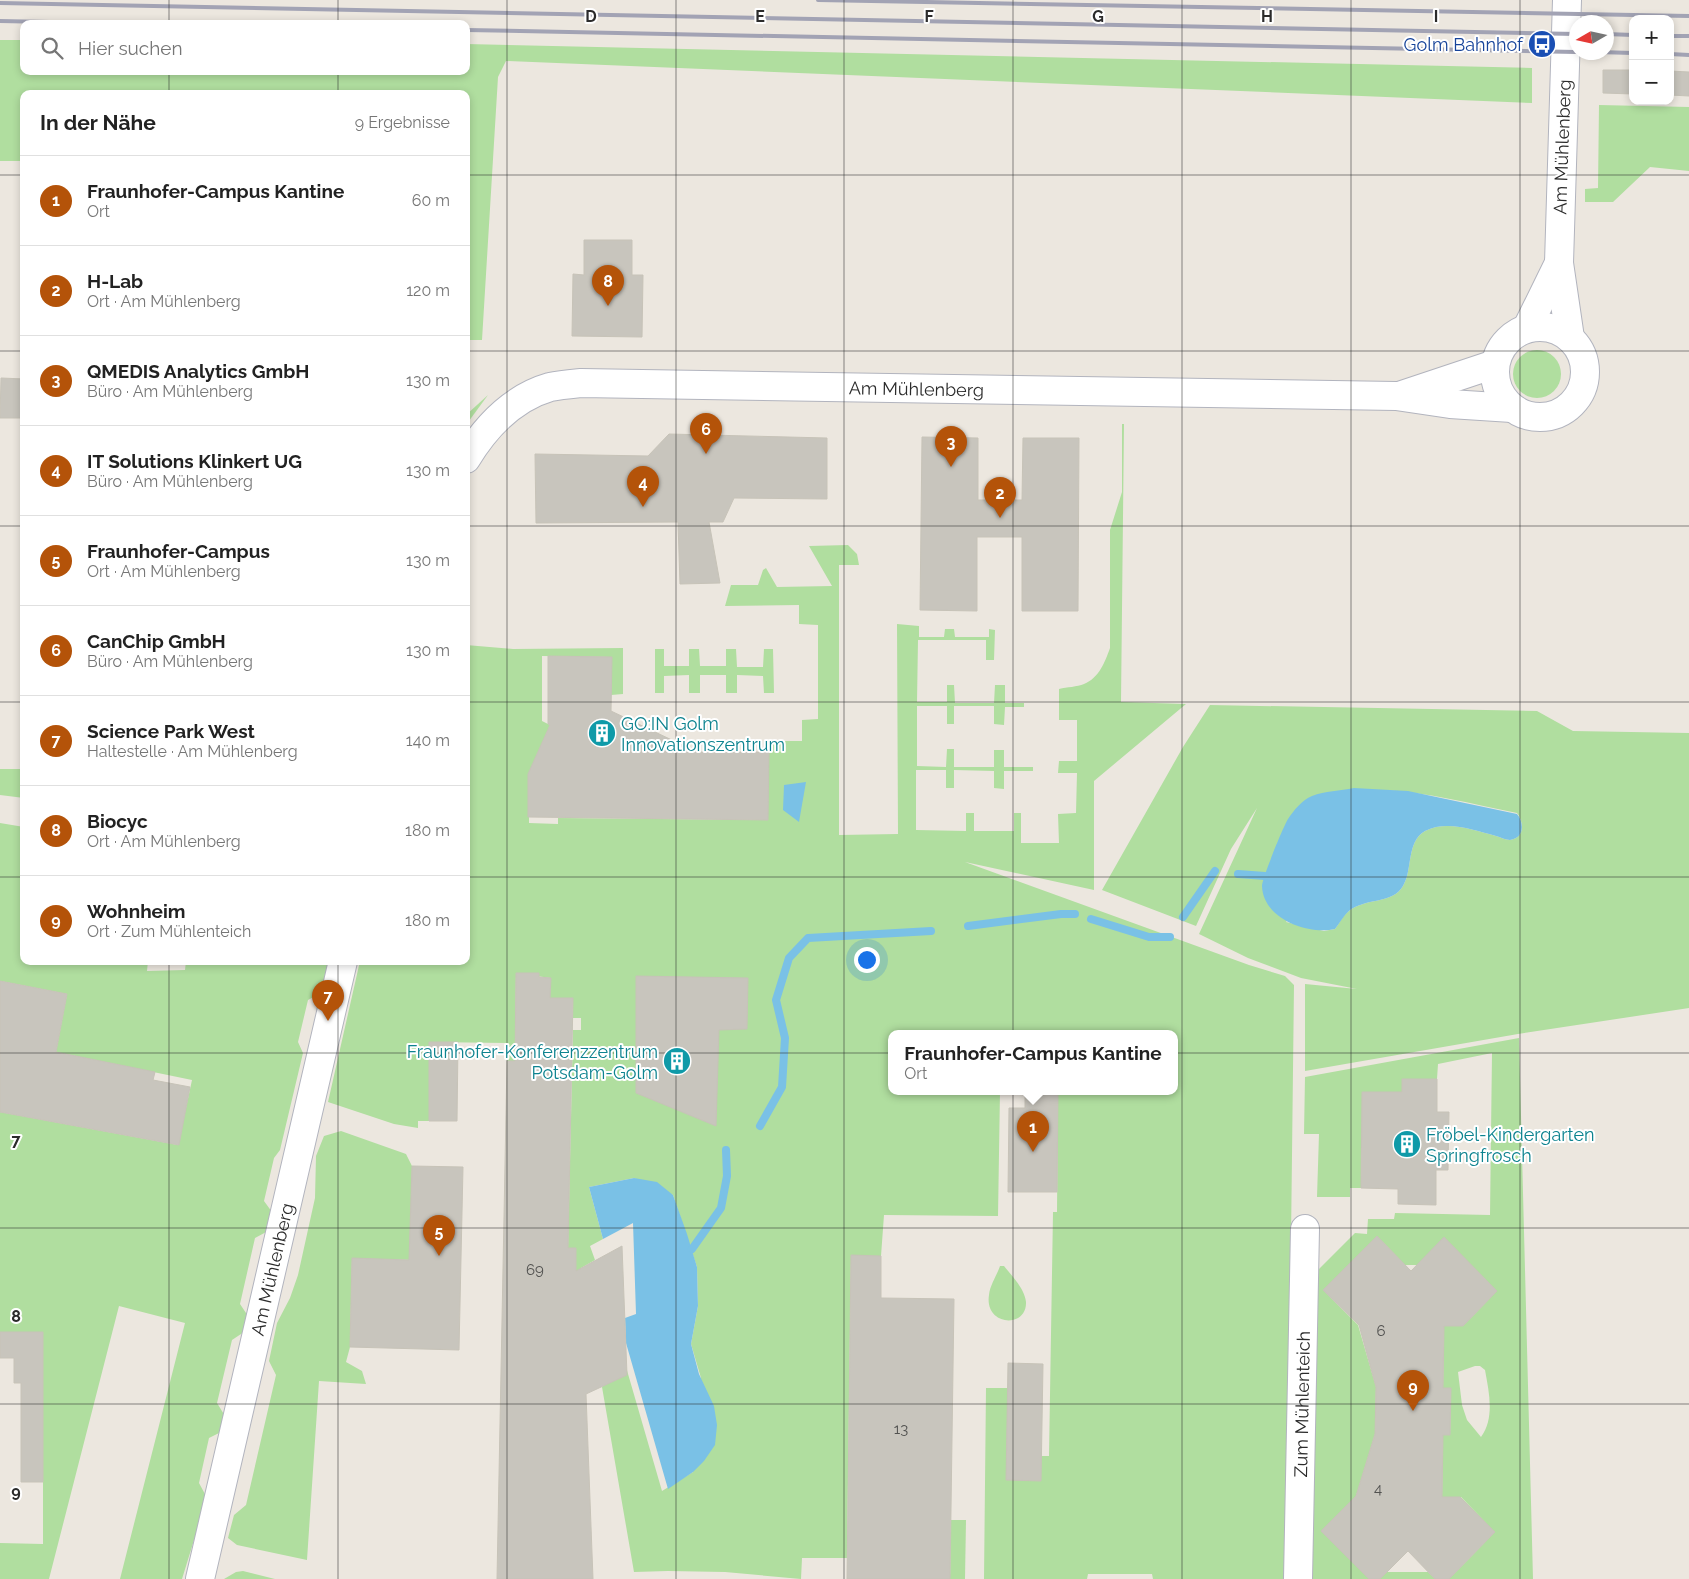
<!DOCTYPE html>
<html lang="de">
<meta charset="utf-8">
<style>
:root{--surface:#fff;--page:#f6f6f6;--text:#222;--muted:#767676;--line:#e0e0e0;--accent:#b45309}
body{margin:0;font-family:Raleway,sans-serif;background:var(--page);color:var(--text)}
.controls{position:absolute;right:15px;top:15px;display:grid;overflow:hidden;border-radius:10px;box-shadow:0 2px 8px #0003}
.controls button{width:45px;height:45px;display:grid;place-items:center;padding:0;border:0;border-bottom:1px solid var(--line);background:var(--surface);color:var(--text);font:25px sans-serif}
.compass{position:absolute;left:1569px;top:15px;width:45px;height:45px;border-radius:50%;background:var(--surface);box-shadow:0 2px 8px #0003;rotate:261deg}
.you{position:absolute;left:866px;top:959px;width:18px;height:18px;margin:-12px;border:4px solid #fff;border-radius:50%;background:#1a73e8;box-shadow:0 0 0 8px #1a73e833}
.badge{display:grid;place-items:center;width:32px;height:32px;border-radius:50%;background:var(--accent);color:#fff;font-size:16px;font-weight:700}
.pin{position:absolute;translate:-50% -41px;filter:drop-shadow(0 1px 2px #0008)}
.pin::after{content:'';position:absolute;top:26px;width:18px;height:15px;background:inherit;clip-path:polygon(0 0,100% 0,50% 100%)}
.popup{position:absolute;left:888px;top:1030px;width:290px;height:65px;box-sizing:border-box;display:grid;place-content:center;border-radius:10px;background:var(--surface);filter:drop-shadow(0 1px 4px #0005);font-size:16px;white-space:nowrap;color:var(--muted)}
.popup b{font-size:19px;color:var(--text)}
.popup::after{content:'';position:absolute;left:50%;top:100%;margin-left:-10px;border:10px solid transparent;border-top-color:var(--surface)}
.list{margin:0;padding:0;list-style:none}
h2{display:flex;justify-content:space-between;align-items:center;height:65px;margin:0;padding:0 20px;font-size:21px}
h2 small{font-size:16px;font-weight:400;color:var(--muted)}
.list li{display:grid;grid-template-columns:32px 1fr auto;gap:15px;align-items:center;box-sizing:border-box;height:90px;padding:0 20px;border-top:1px solid var(--line)}
.list b{display:block;font-size:19px;white-space:nowrap}
.list p{margin:0;font-size:16px;white-space:nowrap;color:var(--muted)}
.list em{font-size:16px;font-style:normal;color:var(--muted)}
.icon{flex:none;width:28px;height:28px;fill:none;stroke:currentColor;stroke-width:2;stroke-linecap:round;stroke-linejoin:round}
.map{position:relative;flex:none;width:1689px;height:1579px;overflow:hidden}
.search{position:absolute;background:var(--surface);box-shadow:0 2px 8px #0003;left:20px;top:20px;width:450px;height:55px;display:flex;align-items:center;gap:12px;box-sizing:border-box;padding:0 18px;border-radius:10px;color:var(--muted);font-size:19px}
.panel{position:absolute;background:var(--surface);box-shadow:0 2px 8px #0003;left:20px;top:90px;width:450px;height:875px;border-radius:10px}
.map>svg:first-child{display:block}
.green{fill:#b0de9f;fill-rule:evenodd}
.water{fill:#7ac1e6}
.lines{fill:none;stroke-linecap:round;stroke-linejoin:round}
.stream{stroke:#7ac1e6;stroke-width:8}
.building{fill:#c8c5bd;stroke:#c7c3b8}
.minor-casing{stroke:#b2b4be;stroke-width:30}
.minor{stroke:#fff;stroke-width:28}
.rail{stroke:#a2a3b4;stroke-width:4}
.grid{fill:none;stroke:#2b2b2b;stroke-width:1;stroke-opacity:0.55}
.labels{text-anchor:middle;dominant-baseline:central;stroke-width:4;stroke-linejoin:round;paint-order:stroke}
.number-label{font-size:15px;fill:#525250}
.transit-label{font-size:18px;fill:#164399;stroke:#fff;text-anchor:end}
.street-label{font-size:18px;fill:#2b2b2b;stroke:#fff}
.culture-label{font-size:18px;fill:#0d838f;stroke:#fff;text-anchor:start}
.grid-label{font-size:16px;text-anchor:middle;font-weight:bold;fill:#2b2b2b;stroke:#fff;stroke-width:4;stroke-linejoin:round;paint-order:stroke}
</style>
<div class="map">
<svg width="1689" height="1579" viewBox="0 0 1689 1579">
<rect width="100%" height="100%" fill="#ece7df"/>
<g class="green">
<path d="M 0,40 L 24,40 L 24,71 L 466,71 L 466,44 L 1532,68 L 1532,103 L 506,61 L 498,77 L 482,340 L 466,340 L 466,94 L 24,94 L 24,161 L 0,161 Z"/>
<path d="M 1599,105 L 1689,107 L 1689,171 L 1650,167 L 1613,202 L 1585,202 L 1585,189 L 1598,188 Z"/>
<circle cx="1537" cy="374" r="24"/>
<path d="M 488,395 L 466,425 L 466,415 Z"/>
<path d="M 1122,424 L 1124,424 L 1121,702 L 1186,704 L 1094,781 L 1094,890 L 965,862 L 1249,965 L 1285,976 L 1294,985 L 1287,1579 L 1153,1579 L 1152,1574 L 1088,1574 L 1087,1579 L 984,1579 L 986,1388 L 1008,1388 L 1041,1456 L 1049,1456 L 1053,1212 L 1057,1212 L 1058,1091 L 1174,1091 L 1174,1033 L 892,1033 L 892,1091 L 1000,1091 L 998,1216 L 884,1215 L 881,1256 L 851,1256 L 847,1558 L 802,1558 L 801,1579 L 725,1572 L 668,1571 L 634,1572 L 602,1387 L 626,1367 L 662,1491 L 693,1472 L 701,1378 L 691,1344 L 698,1306 L 697,1267 L 673,1195 L 634,1178 L 589,1187 L 603,1239 L 590,1246 L 595,1260 L 581,1268 L 582,1274 L 568,1280 L 568,1260 L 576,1260 L 576,1249 L 568,1248 L 573,1030 L 581,1030 L 581,1018 L 573,1018 L 573,998 L 550,998 L 550,978 L 516,973 L 515,1061 L 507,1061 L 507,1043 L 429,1042 L 429,1121 L 418,1121 L 418,1128 L 394,1124 L 328,1102 L 360,961 L 466,961 L 466,645 L 513,649 L 623,648 L 623,694 L 611,695 L 611,657 L 542,656 L 542,721 L 550,725 L 529,774 L 529,823 L 558,824 L 558,818 L 768,820 L 768,741 L 802,741 L 802,720 L 818,719 L 818,625 L 799,624 L 799,605 L 725,606 L 731,585 L 758,585 L 763,570 L 766,568 L 777,587 L 832,586 L 809,546 L 848,545 L 857,554 L 859,565 L 839,565 L 839,835 L 898,834 L 897,624 L 919,626 L 919,637 L 944,637 L 945,629 L 954,629 L 955,637 L 989,637 L 989,629 L 995,630 L 994,660 L 986,660 L 986,640 L 918,640 L 917,702 L 947,702 L 947,685 L 954,685 L 955,703 L 994,703 L 995,685 L 1005,685 L 1005,703 L 1024,703 L 1024,707 L 1005,707 L 1004,725 L 994,724 L 994,706 L 954,706 L 954,724 L 947,724 L 947,706 L 917,706 L 917,766 L 946,767 L 947,749 L 954,749 L 954,767 L 994,767 L 994,750 L 1004,750 L 1004,767 L 1033,767 L 1033,771 L 1004,771 L 1004,789 L 994,788 L 994,771 L 954,770 L 954,788 L 946,788 L 946,770 L 916,770 L 916,830 L 966,831 L 966,813 L 974,813 L 974,831 L 1014,831 L 1014,813 L 1021,813 L 1021,843 L 1059,843 L 1058,814 L 1076,813 L 1077,773 L 1058,773 L 1059,761 L 1077,761 L 1077,720 L 1059,720 L 1059,689 C 1067,687 1077,687 1084,684 C 1099,678 1105,662 1110,648 L 1110,530 L 1122,492 Z"/>
<path d="M 655,649 L 664,649 L 664,666 L 689,666 L 689,649 L 699,649 L 700,666 L 726,666 L 726,649 L 736,649 L 737,667 L 763,667 L 764,649 L 773,649 L 774,693 L 764,693 L 763,676 L 737,675 L 737,693 L 726,693 L 726,675 L 700,675 L 700,693 L 689,693 L 689,675 L 664,676 L 664,693 L 655,693 Z"/>
<path d="M 1210,705 L 1537,711 L 1573,731 L 1689,733 L 1689,1008 L 1518,1034 L 1305,1071 L 1305,984 L 1357,989 L 1301,978 L 1248,958 L 1199,934 L 1257,808 L 1231,849 L 1196,926 L 1102,890 L 1183,747 ZM 1382,790 C 1428,792 1472,804 1517,813 C 1524,822 1525,838 1510,840 C 1506,840 1500,837 1496,836 C 1473,830 1447,820 1425,831 C 1406,842 1413,870 1403,886 C 1393,904 1364,898 1349,911 C 1343,915 1339,924 1335,929 L 1324,931 L 1286,922 Z"/>
<path d="M 0,769 L 24,769 L 24,798 L 0,795 Z"/>
<path d="M 0,823 L 24,827 L 24,961 L 148,961 L 147,971 L 185,970 L 186,961 L 329,961 L 321,993 L 308,1000 L 298,1042 L 303,1053 L 280,1150 L 274,1158 L 264,1201 L 272,1212 L 268,1231 L 255,1238 L 240,1304 L 248,1316 L 244,1332 L 232,1340 L 217,1403 L 225,1416 L 221,1432 L 209,1438 L 199,1483 L 206,1496 L 198,1527 L 182,1579 L 120,1579 L 185,1323 L 119,1306 L 49,1579 L 0,1579 L 0,1543 L 43,1544 L 43,1332 L 0,1332 L 0,1112 L 178,1145 L 192,1080 L 56,1052 L 67,994 L 0,981 Z"/>
<path d="M 1519,1038 L 1533,1579 L 1449,1579 L 1495,1532 L 1461,1497 L 1442,1497 L 1443,1435 L 1450,1435 L 1451,1389 L 1443,1388 L 1444,1325 L 1463,1326 L 1497,1291 L 1444,1238 L 1417,1265 L 1405,1265 L 1377,1236 L 1323,1290 L 1358,1325 L 1376,1387 L 1375,1434 L 1356,1496 L 1321,1531 L 1369,1579 L 1312,1579 L 1318,1270 L 1355,1233 L 1367,1234 L 1368,1219 L 1394,1219 L 1395,1213 L 1490,1215 L 1492,1053 L 1438,1064 L 1437,1079 L 1402,1079 L 1402,1092 L 1362,1092 L 1362,1117 L 1366,1148 L 1361,1148 L 1361,1188 L 1350,1188 L 1350,1197 L 1317,1197 L 1319,1134 L 1304,1134 L 1305,1077 ZM 1475,1366 L 1480,1366 L 1485,1370 C 1489,1392 1495,1418 1481,1437 L 1467,1420 L 1462,1405 L 1458,1372 Z"/>
<path d="M 341,1131 L 406,1154 L 412,1166 L 410,1251 L 418,1260 L 352,1259 L 350,1347 L 346,1362 L 362,1371 L 366,1384 L 319,1381 L 307,1560 L 237,1545 L 228,1538 L 234,1515 L 246,1505 L 276,1375 L 269,1361 L 277,1323 L 290,1298 L 298,1275 L 315,1198 L 316,1156 L 324,1136 Z"/>
<path d="M 1000,1266 L 1004,1266 C 1012,1276 1025,1289 1026,1302 C 1027,1329 984,1326 989,1295 C 990,1285 997,1275 1000,1266 Z"/>
<path d="M 951,1520 L 966,1520 L 965,1579 L 950,1579 Z"/>
<path d="M 243,1571 L 275,1579 L 224,1579 L 236,1572 Z"/>
<path d="M 1387,1572 L 1428,1572 L 1435,1579 L 1380,1579 Z"/>
</g>
<g class="water">
<path d="M 806,782 L 799,822 L 783,810 L 784,785 Z"/>
<path d="M 1354,788 L 1408,791 L 1517,814 C 1524,822 1525,838 1510,840 C 1506,840 1500,837 1496,836 C 1473,830 1447,820 1425,831 C 1406,842 1413,870 1403,886 C 1393,904 1364,898 1349,911 C 1344,915 1339,924 1335,929 C 1308,935 1263,919 1262,886 C 1262,879 1283,827 1288,819 C 1294,810 1302,800 1312,796 C 1325,791 1340,791 1354,788 Z"/>
<path d="M 634,1178 L 657,1182 L 673,1195 L 687,1234 L 697,1267 L 698,1306 L 691,1344 L 699,1374 L 714,1406 L 717,1425 L 715,1445 L 704,1461 L 693,1472 L 668,1489 L 626,1343 L 625,1318 L 636,1314 L 633,1223 L 603,1239 L 589,1187 Z"/>
</g>
<g class="lines">
<g class="stream">
<path d="M 1238,874 L 1265,876"/>
<path d="M 1183,917 L 1215,871"/>
<path d="M 1091,919 L 1149,937 L 1170,937"/>
<path d="M 968,926 L 1061,914 L 1075,914"/>
<path d="M 760,1126 L 782,1087 L 785,1038 L 776,1000 L 789,958 L 808,938 L 931,931"/>
<path d="M 692,1249 L 721,1208 L 727,1176 L 726,1150"/>
</g>
</g>
<g class="building">
<path d="M 1603,70 L 1633,70 L 1633,94 L 1603,93 Z"/>
<path d="M 1670,71 L 1689,72 L 1689,96 L 1670,95 Z"/>
<path d="M 584,240 L 632,240 L 632,275 L 643,275 L 642,337 L 572,336 L 573,274 L 584,275 Z"/>
<path d="M 1,378 L 24,379 L 24,418 L 0,418 Z"/>
<path d="M 669,434 L 827,438 L 827,499 L 734,498 L 723,522 L 709,522 L 720,583 L 680,584 L 678,522 L 536,523 L 535,454 L 648,456 Z"/>
<path d="M 922,437 L 978,438 L 978,500 L 1022,500 L 1023,438 L 1079,438 L 1078,611 L 1022,611 L 1022,537 L 977,537 L 977,611 L 920,610 Z"/>
<path d="M 548,656 L 612,657 L 611,711 L 697,752 L 769,752 L 768,820 L 528,817 L 528,774 L 550,725 L 548,724 Z"/>
<path d="M 516,973 L 539,973 L 539,977 L 551,978 L 550,998 L 573,998 L 568,1248 L 576,1248 L 576,1271 L 622,1246 L 627,1375 L 586,1394 L 593,1579 L 497,1579 L 507,1061 L 515,1061 Z"/>
<path d="M 636,976 L 748,978 L 747,1029 L 719,1030 L 716,1126 L 636,1093 Z"/>
<path d="M 0,981 L 67,994 L 56,1052 L 155,1072 L 153,1080 L 190,1087 L 179,1145 L 0,1112 Z"/>
<path d="M 429,1042 L 458,1042 L 457,1121 L 429,1121 Z"/>
<path d="M 1402,1079 L 1437,1079 L 1437,1112 L 1449,1112 L 1448,1170 L 1436,1170 L 1436,1205 L 1398,1204 L 1398,1189 L 1361,1188 L 1362,1092 L 1402,1092 Z"/>
<path d="M 1025,1092 L 1058,1092 L 1057,1192 L 1008,1192 L 1009,1108 L 1025,1108 Z"/>
<path d="M 412,1166 L 463,1167 L 459,1350 L 350,1347 L 352,1258 L 409,1260 Z"/>
<path d="M 1377,1236 L 1411,1271 L 1444,1237 L 1497,1291 L 1463,1326 L 1444,1326 L 1443,1388 L 1451,1388 L 1450,1435 L 1443,1435 L 1442,1497 L 1460,1497 L 1495,1532 L 1449,1579 L 1435,1579 L 1408,1551 L 1380,1579 L 1369,1579 L 1321,1531 L 1356,1496 L 1375,1434 L 1376,1387 L 1359,1325 L 1323,1290 Z"/>
<path d="M 851,1255 L 881,1256 L 881,1298 L 954,1299 L 950,1579 L 847,1579 Z"/>
<path d="M 0,1332 L 43,1332 L 43,1482 L 21,1482 L 21,1383 L 14,1383 L 14,1358 L 0,1358 Z"/>
<path d="M 1008,1363 L 1043,1364 L 1041,1481 L 1006,1480 Z"/>
</g>
<g class="lines">
<defs>
<g id="minor">
<path d="M 1567,0 L 1559,263 L 1570,338"/>
<circle cx="1540" cy="372" r="45"/>
<path d="M 1527,328 L 1559,263"/>
<path d="M 1402,395 L 1495,364"/>
<path id="s1" d="M 466,459 C 486,426 512,398 550,387 C 560,385 571,384 581,383 L 1396,396 L 1450,404 L 1512,408"/>
<path id="s2" d="M 200,1579 L 343,961"/>
<path id="s3" d="M 1298,1579 L 1305,1229"/>
</g>
</defs>
<use href="#minor" class="minor-casing"/>
<use href="#minor" class="minor"/>
<g class="rail">
<path d="M 818,0 L 1689,16"/>
<path d="M 0,3 L 1576,34"/>
<path d="M 0,21 L 147,24"/>
<path d="M 466,30 L 1576,52"/>
<path d="M 1606,34 L 1633,35"/>
<path d="M 1670,36 L 1689,36"/>
<path d="M 1597,52 L 1633,53"/>
<path d="M 1670,54 L 1689,55"/>
</g>
</g>
<path class="grid" d="M 169,0 L 169,24M 338,0 L 338,24M 507,0 L 507,1579M 676,0 L 676,1579M 844,0 L 844,1579M 1013,0 L 1013,1579M 1182,0 L 1182,1579M 1351,0 L 1351,1579M 1520,0 L 1520,1579M 169,71 L 169,94M 338,71 L 338,94M 0,175 L 24,175M 466,175 L 1689,175M 0,351 L 24,351M 466,351 L 1689,351M 0,526 L 24,526M 466,526 L 1689,526M 0,702 L 24,702M 466,702 L 1689,702M 0,877 L 24,877M 466,877 L 1689,877M 169,961 L 169,1579M 338,961 L 338,1579M 0,1053 L 1689,1053M 0,1228 L 1689,1228M 0,1404 L 1689,1404"/>
<defs>
<symbol id="bus-disc" viewBox="-11 -11 22 22"><circle r="9.5" fill="#1a4fb4" stroke="#fff"/><path d="M-5-6H5V4H4V6H2V4H-2V6H-4V4H-5ZM-3.5-4V0h7V-4ZM-3.5 1.2v1.5H-2V1.2ZM2 1.2v1.5H3.5V1.2Z" fill="#fff"/></symbol>
<symbol id="building-disc" viewBox="-11 -11 22 22"><circle r="9.5" fill="#0f9aa8" stroke="#fff"/><path d="M-4-6H4V6H1V3H-1V6H-4ZM-2.5-4.3h1.7v1.8h-1.7ZM.8-4.3h1.7v1.8H.8ZM-2.5-1h1.7V.8h-1.7ZM.8-1h1.7V.8H.8Z" fill="#fff"/></symbol>
</defs>
<g fill-rule="evenodd">
<use href="#bus-disc" x="1526" y="28" width="32" height="32"/>
<use href="#building-disc" x="586" y="717" width="32" height="32"/>
<use href="#building-disc" x="661" y="1045" width="32" height="32"/>
<use href="#building-disc" x="1391" y="1128" width="32" height="32"/>
</g>
<g class="labels">
<g class="number-label">
<text x="535" y="1270">69</text>
<text x="1381" y="1331">6</text>
<text x="901" y="1429">13</text>
<text x="1378" y="1489">4</text>
</g>
<g class="transit-label">
<text x="1523" y="44">Golm Bahnhof</text>
</g>
<g class="street-label">
<text transform="translate(1562 147) rotate(-88)">Am Mühlenberg</text>
<text stroke="none"><textPath href="#s1" startOffset="480">Am Mühlenberg</textPath></text>
<text stroke="none"><textPath href="#s2" startOffset="318">Am Mühlenberg</textPath></text>
<text stroke="none"><textPath href="#s3" startOffset="175">Zum Mühlenteich</textPath></text>
</g>
<g class="culture-label">
<text x="621" y="723">GO:IN Golm<tspan x="621" dy="21">Innovationszentrum</tspan></text>
<text x="658" y="1051" text-anchor="end">Fraunhofer-Konferenzzentrum<tspan x="658" dy="21">Potsdam-Golm</tspan></text>
<text x="1426" y="1134">Fröbel-Kindergarten<tspan x="1426" dy="21">Springfrosch</tspan></text>
</g>
</g>
<g class="grid-label">
<text x="591" y="22">D</text>
<text x="760" y="22">E</text>
<text x="929" y="22">F</text>
<text x="1098" y="22">G</text>
<text x="1267" y="22">H</text>
<text x="1436" y="22">I</text>
<text x="16" y="1146">7</text>
<text x="16" y="1322">8</text>
<text x="16" y="1497">9</text>
</g>
</svg>
<div class="controls">
<button>+</button>
<button>−</button>
</div>
<svg class="compass" viewBox="-18 -18 36 36"><path d="M0-13l5 13h-10z" fill="#e53935"/><path d="M0 13l5-13h-10z" fill="#767676"/></svg>
<div class="you"></div>
<div class="pin badge" style="left:1033px;top:1152px">1</div>
<div class="popup"><b>Fraunhofer-Campus Kantine</b>Ort</div>
<div class="pin badge" style="left:1000px;top:518px">2</div>
<div class="pin badge" style="left:951px;top:467px">3</div>
<div class="pin badge" style="left:643px;top:507px">4</div>
<div class="pin badge" style="left:439px;top:1256px">5</div>
<div class="pin badge" style="left:706px;top:454px">6</div>
<div class="pin badge" style="left:328px;top:1021px">7</div>
<div class="pin badge" style="left:608px;top:306px">8</div>
<div class="pin badge" style="left:1413px;top:1411px">9</div>
<div class="search"><svg class="icon" aria-label="search" viewBox="0 0 24 24"><circle cx="10" cy="10" r="6"/><path d="M15 15l6 6"/></svg>Hier suchen</div>
<section class="panel">
<h2>In der Nähe<small>9 Ergebnisse</small></h2>
<ul class="list">
<li><span class="badge">1</span><div><b>Fraunhofer-Campus Kantine</b><p>Ort</p></div><em>60 m</em></li>
<li><span class="badge">2</span><div><b>H-Lab</b><p>Ort · Am Mühlenberg</p></div><em>120 m</em></li>
<li><span class="badge">3</span><div><b>QMEDIS Analytics GmbH</b><p>Büro · Am Mühlenberg</p></div><em>130 m</em></li>
<li><span class="badge">4</span><div><b>IT Solutions Klinkert UG</b><p>Büro · Am Mühlenberg</p></div><em>130 m</em></li>
<li><span class="badge">5</span><div><b>Fraunhofer-Campus</b><p>Ort · Am Mühlenberg</p></div><em>130 m</em></li>
<li><span class="badge">6</span><div><b>CanChip GmbH</b><p>Büro · Am Mühlenberg</p></div><em>130 m</em></li>
<li><span class="badge">7</span><div><b>Science Park West</b><p>Haltestelle · Am Mühlenberg</p></div><em>140 m</em></li>
<li><span class="badge">8</span><div><b>Biocyc</b><p>Ort · Am Mühlenberg</p></div><em>180 m</em></li>
<li><span class="badge">9</span><div><b>Wohnheim</b><p>Ort · Zum Mühlenteich</p></div><em>180 m</em></li>
</ul>
</section>
</div>
